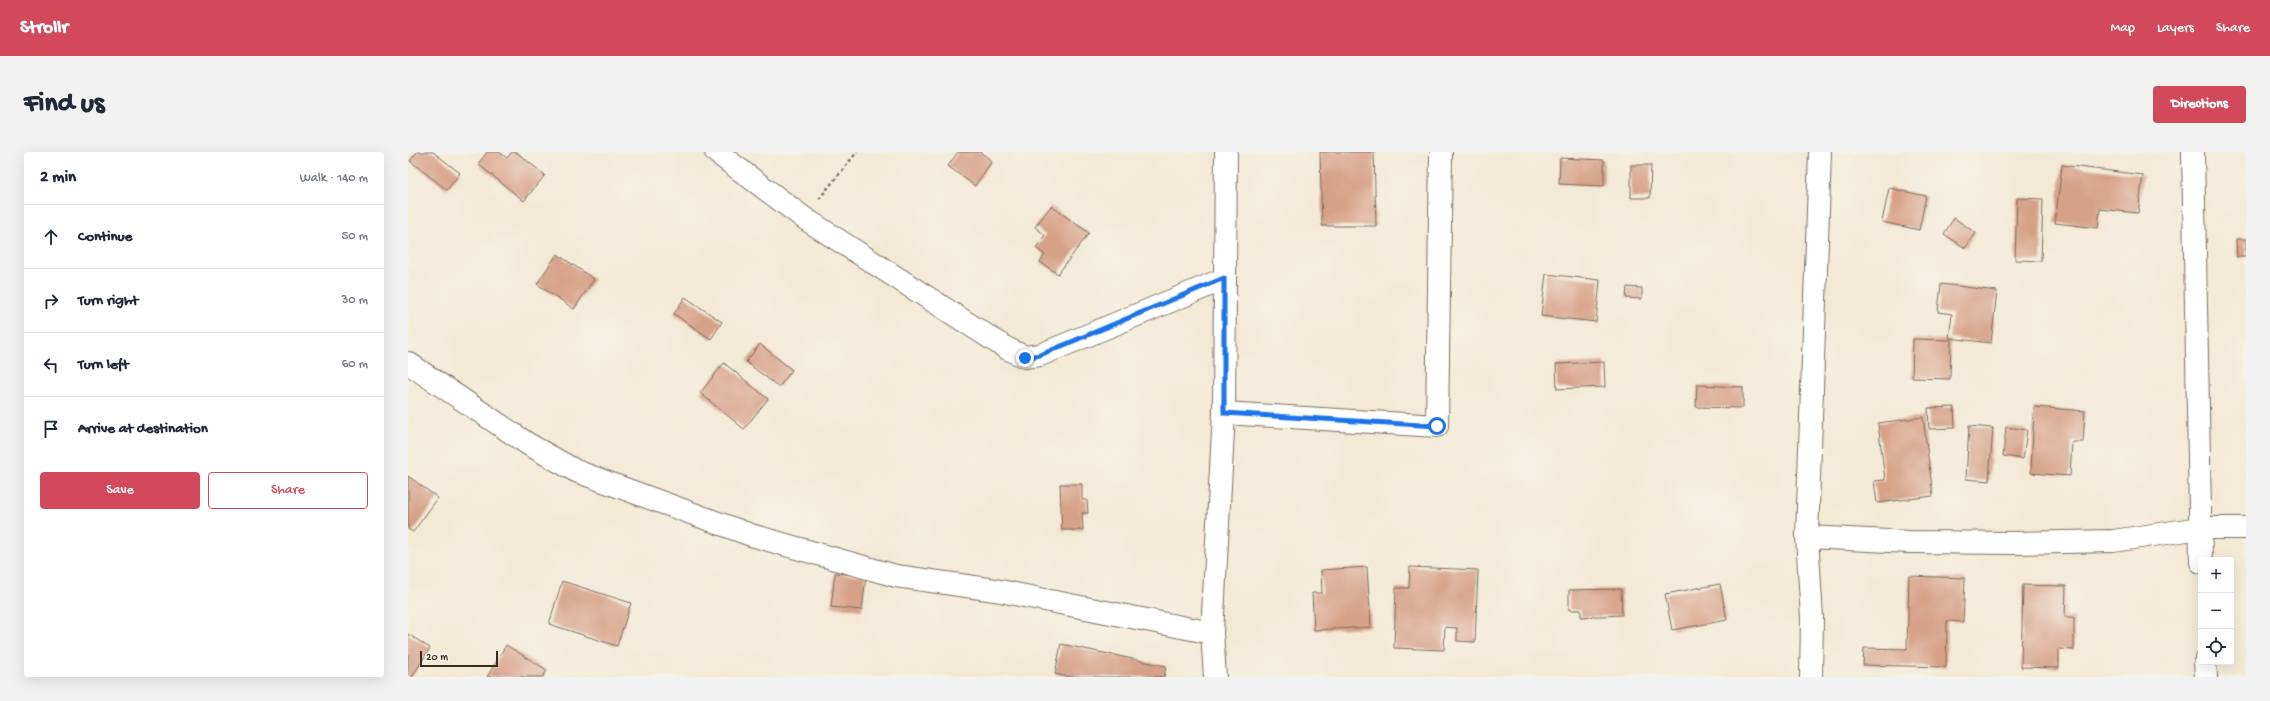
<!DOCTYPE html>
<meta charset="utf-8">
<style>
:root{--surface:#fff;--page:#f2f2f3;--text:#1f2937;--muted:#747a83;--line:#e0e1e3;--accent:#d1495b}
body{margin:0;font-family:"Gochi Hand",sans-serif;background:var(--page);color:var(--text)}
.controls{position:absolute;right:12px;bottom:12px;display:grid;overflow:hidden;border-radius:4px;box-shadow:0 4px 16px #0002}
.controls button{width:36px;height:36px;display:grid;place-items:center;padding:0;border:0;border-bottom:1px solid var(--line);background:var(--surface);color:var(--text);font:20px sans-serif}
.scale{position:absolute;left:12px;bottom:10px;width:78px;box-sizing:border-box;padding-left:4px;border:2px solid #3b2a1e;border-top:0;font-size:11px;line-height:14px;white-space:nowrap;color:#3b2a1e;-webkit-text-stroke:3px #f7f3e8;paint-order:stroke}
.stop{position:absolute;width:12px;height:12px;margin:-9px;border:3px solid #1a73e8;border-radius:50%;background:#fff}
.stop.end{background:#1a73e8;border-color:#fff;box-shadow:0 1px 4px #0008}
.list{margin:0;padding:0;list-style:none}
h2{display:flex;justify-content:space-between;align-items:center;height:52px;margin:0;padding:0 16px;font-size:17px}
h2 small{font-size:13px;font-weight:400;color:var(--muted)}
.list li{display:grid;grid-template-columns:26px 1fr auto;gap:12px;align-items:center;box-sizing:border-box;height:64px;padding:0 16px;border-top:1px solid var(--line)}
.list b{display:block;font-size:15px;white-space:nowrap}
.list em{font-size:13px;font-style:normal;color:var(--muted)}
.actions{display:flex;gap:8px;padding:12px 16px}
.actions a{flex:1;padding:9px 0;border:1px solid var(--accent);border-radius:4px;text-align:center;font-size:14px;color:var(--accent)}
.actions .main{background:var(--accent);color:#fff}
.icon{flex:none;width:22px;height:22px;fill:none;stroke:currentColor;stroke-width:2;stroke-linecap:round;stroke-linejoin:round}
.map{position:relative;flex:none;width:1838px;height:525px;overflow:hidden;border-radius:4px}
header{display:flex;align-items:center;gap:24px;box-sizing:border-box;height:56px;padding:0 20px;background:var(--accent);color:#fff}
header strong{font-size:19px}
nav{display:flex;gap:22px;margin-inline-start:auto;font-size:14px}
.intro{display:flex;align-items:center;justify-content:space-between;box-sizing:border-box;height:96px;padding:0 24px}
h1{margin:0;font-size:28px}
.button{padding:10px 18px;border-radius:4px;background:var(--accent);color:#fff;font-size:14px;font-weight:700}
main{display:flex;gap:24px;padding:0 24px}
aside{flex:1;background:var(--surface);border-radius:4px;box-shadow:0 4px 16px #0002}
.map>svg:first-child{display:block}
.building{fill:#d7a189}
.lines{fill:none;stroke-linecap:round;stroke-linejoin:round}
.minor-casing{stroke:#7b6d5e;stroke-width:24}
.path{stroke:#7b6d5e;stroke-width:2.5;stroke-dasharray:3 3;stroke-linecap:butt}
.minor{stroke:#fff;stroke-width:22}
.route{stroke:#1a73e8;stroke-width:5}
</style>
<header>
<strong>Strollr</strong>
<nav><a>Map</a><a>Layers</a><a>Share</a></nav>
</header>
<div class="intro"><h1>Find us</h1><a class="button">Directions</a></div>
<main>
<aside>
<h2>2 min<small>Walk · 140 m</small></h2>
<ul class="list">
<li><svg class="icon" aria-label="ahead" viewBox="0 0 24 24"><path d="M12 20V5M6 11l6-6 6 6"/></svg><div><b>Continue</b></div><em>50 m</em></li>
<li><svg class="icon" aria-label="right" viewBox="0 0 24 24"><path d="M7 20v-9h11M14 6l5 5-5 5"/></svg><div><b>Turn right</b></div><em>30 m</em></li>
<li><svg class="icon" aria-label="left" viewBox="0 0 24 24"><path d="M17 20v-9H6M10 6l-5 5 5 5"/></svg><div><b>Turn left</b></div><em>60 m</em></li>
<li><svg class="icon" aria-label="arrive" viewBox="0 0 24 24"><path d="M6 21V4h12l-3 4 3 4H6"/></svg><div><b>Arrive at destination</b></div></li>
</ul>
<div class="actions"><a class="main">Save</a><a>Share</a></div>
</aside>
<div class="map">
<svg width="1838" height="525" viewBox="0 0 1838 525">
<rect width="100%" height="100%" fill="#f7f3e8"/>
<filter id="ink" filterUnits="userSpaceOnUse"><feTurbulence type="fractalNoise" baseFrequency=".025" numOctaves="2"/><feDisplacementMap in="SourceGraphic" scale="8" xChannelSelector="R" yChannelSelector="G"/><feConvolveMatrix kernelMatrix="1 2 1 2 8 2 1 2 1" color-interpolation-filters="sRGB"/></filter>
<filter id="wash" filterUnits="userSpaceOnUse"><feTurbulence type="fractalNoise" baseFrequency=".012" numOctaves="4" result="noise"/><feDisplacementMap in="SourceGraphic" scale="16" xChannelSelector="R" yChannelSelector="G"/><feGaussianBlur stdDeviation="0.9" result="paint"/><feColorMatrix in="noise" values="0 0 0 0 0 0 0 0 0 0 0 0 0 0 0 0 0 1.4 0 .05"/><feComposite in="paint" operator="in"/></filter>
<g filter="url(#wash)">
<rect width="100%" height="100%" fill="#f3ead5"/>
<g id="blocks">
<g class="building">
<path d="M 9,0 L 25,0 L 52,21 L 39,38 L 2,9 Z"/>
<path d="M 79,0 L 91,0 L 99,6 L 104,0 L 108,0 L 137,23 L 116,49 L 70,12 Z"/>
<path d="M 550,0 L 572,0 L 584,9 L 567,34 L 540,14 Z"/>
<path d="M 912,0 L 966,0 L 968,74 L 914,74 Z"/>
<path d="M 1152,6 L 1196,8 L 1196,34 L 1151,32 Z"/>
<path d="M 1223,13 L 1243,13 L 1242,46 L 1223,46 Z"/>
<path d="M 1654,13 L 1735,23 L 1730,61 L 1692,57 L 1690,76 L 1647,71 Z"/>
<path d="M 1481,36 L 1518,44 L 1511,78 L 1474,70 Z"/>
<path d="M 1609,46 L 1635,47 L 1633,109 L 1607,108 Z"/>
<path d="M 643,54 L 681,81 L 650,122 L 632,110 L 637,103 L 628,96 L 637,83 L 627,75 Z"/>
<path d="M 1546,66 L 1568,81 L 1557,96 L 1536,82 Z"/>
<path d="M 1828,87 L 1838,87 L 1838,105 L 1829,105 Z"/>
<path d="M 149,102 L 186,127 L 166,157 L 129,132 Z"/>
<path d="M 1138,122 L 1192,128 L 1188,170 L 1133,164 Z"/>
<path d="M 1533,132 L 1589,139 L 1583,191 L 1541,186 L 1544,162 L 1530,160 Z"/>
<path d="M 1219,135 L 1234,136 L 1234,147 L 1218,146 Z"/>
<path d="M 277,145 L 314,170 L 303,187 L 266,162 Z"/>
<path d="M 1505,187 L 1543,188 L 1542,227 L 1504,226 Z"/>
<path d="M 352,192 L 384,218 L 371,235 L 338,210 Z"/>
<path d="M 1196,210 L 1197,235 L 1149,237 L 1148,212 Z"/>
<path d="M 316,211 L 360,247 L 336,277 L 292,241 Z"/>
<path d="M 1289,233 L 1335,235 L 1335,256 L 1288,255 Z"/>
<path d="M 1546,255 L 1547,276 L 1521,277 L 1520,256 Z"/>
<path d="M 1626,255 L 1677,259 L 1675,290 L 1664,290 L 1662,324 L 1623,321 Z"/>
<path d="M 1515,265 L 1525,344 L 1469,351 L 1466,329 L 1477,328 L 1470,271 Z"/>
<path d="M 1561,274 L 1585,276 L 1581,329 L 1558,327 Z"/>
<path d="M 1598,275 L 1619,278 L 1615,307 L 1595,304 Z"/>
<path d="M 0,324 L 30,346 L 5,380 L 0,377 Z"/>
<path d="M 652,332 L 674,332 L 674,348 L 679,348 L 680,361 L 674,361 L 675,378 L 654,378 Z"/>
<path d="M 959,415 L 963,475 L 906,478 L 904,441 L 914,441 L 913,418 Z"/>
<path d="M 1002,415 L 1070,418 L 1067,490 L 1049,489 L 1049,476 L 1037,475 L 1036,498 L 986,496 L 988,436 L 1001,436 Z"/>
<path d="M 427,421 L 458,424 L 454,458 L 423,455 Z"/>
<path d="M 1501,424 L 1557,426 L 1555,470 L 1539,469 L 1538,515 L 1455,513 L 1456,496 L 1499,497 Z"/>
<path d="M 154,429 L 223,451 L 209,494 L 141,472 Z"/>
<path d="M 1312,432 L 1319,468 L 1264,478 L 1257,442 Z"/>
<path d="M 1615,433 L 1658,434 L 1657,465 L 1666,465 L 1666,498 L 1651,497 L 1651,516 L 1613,515 Z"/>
<path d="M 1213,437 L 1214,463 L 1173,465 L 1173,458 L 1161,458 L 1161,438 Z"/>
<path d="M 0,482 L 22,496 L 4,525 L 0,525 Z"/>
<path d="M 653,492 L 758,514 L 756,525 L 661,525 L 647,522 Z"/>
<path d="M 98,493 L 139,518 L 135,525 L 79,525 Z"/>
</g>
</g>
</g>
<g filter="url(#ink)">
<use href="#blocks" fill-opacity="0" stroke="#7b6d5e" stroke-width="1"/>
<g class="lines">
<defs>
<g id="minor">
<path d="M 308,0 L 396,66 L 598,196 L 617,205 L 632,203 L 816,127"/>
<path d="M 1785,0 L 1793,410"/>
<path d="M 0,211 L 120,292 L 168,319 L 343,383 L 488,424 L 587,438 L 804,481"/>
<path d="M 816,261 L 1029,274 L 1033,0"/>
<path d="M 1399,385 L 1502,390 L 1606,391 L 1705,389 L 1792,376 L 1838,376"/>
<path d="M 1797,510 L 1798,525"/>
<path d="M 807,525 L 804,481 L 816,261 L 818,0"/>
<path d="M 1403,525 L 1404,466 L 1399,385 L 1412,0"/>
</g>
</defs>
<use href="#minor" class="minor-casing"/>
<path class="path" d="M 411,47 L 449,0"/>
<use href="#minor" class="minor"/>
</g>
</g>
<g class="lines" filter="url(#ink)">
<path class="route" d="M 617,206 L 632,203 L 816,126 L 816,261 L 1029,274"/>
</g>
</svg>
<div class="controls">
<button>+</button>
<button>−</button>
<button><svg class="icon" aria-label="locate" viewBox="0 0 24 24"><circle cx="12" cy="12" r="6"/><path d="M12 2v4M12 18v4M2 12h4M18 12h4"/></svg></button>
</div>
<div class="scale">20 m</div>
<div class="stop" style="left:1029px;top:274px"></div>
<div class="stop end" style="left:617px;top:206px"></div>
</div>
</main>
